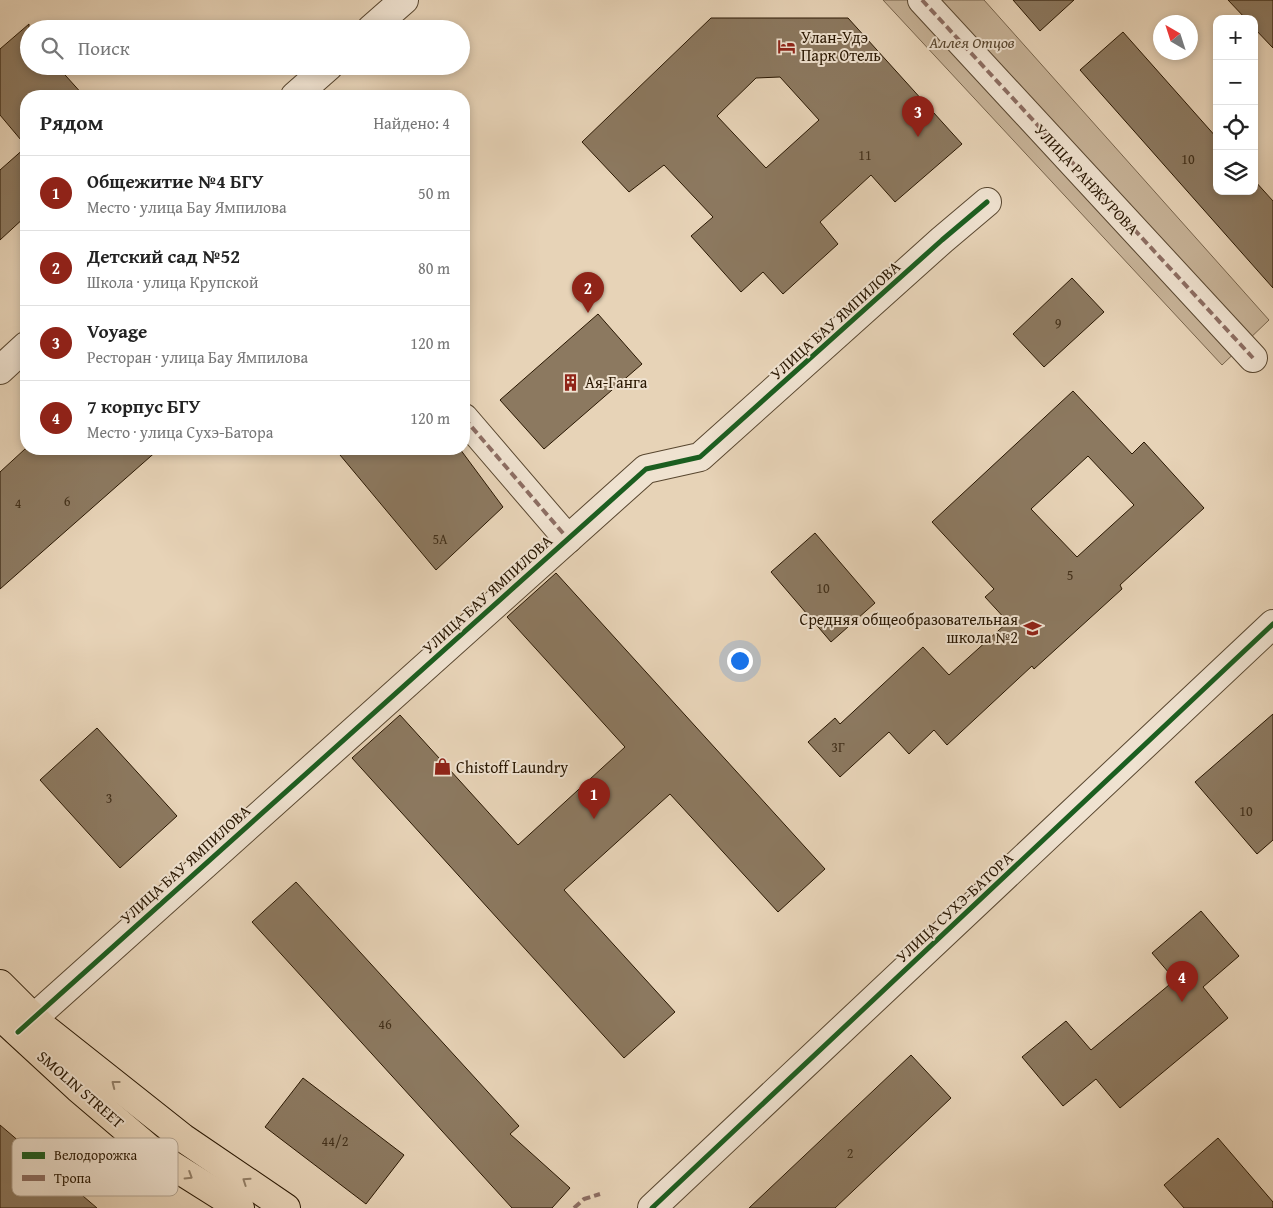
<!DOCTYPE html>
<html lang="ru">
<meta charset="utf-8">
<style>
:root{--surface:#fff;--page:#f6f6f6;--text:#222;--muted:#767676;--line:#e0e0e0;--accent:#8f2418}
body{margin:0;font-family:"Gentium Book Plus",serif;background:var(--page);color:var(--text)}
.controls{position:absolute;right:15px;top:15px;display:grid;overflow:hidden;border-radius:10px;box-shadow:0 2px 8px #0003}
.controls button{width:45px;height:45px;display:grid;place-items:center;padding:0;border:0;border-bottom:1px solid var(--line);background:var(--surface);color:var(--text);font:25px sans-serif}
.compass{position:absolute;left:1153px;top:15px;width:45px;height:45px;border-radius:50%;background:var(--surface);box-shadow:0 2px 8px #0003;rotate:321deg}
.you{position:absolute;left:739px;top:660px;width:18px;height:18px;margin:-12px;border:4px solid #fff;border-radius:50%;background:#1a73e8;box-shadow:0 0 0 8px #1a73e833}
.badge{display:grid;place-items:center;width:32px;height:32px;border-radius:50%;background:var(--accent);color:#fff;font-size:16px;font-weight:700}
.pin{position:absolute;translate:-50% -41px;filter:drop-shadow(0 1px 2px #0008)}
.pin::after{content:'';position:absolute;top:26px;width:18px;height:15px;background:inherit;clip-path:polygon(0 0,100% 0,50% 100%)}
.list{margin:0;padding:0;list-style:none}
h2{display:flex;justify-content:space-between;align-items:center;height:65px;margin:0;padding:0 20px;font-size:21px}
h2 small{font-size:16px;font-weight:400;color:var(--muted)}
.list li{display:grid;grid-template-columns:32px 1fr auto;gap:15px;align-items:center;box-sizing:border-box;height:75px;padding:0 20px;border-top:1px solid var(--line)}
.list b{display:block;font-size:19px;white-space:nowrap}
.list p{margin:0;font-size:16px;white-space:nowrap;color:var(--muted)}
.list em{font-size:16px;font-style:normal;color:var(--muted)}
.icon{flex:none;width:28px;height:28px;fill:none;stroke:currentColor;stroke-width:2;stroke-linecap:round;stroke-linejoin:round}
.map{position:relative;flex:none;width:1273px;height:1208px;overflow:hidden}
.search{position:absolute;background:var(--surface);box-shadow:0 2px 8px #0003;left:20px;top:20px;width:450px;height:55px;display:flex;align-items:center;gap:12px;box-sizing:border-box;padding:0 18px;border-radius:28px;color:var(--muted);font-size:19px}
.panel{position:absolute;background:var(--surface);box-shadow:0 2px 8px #0003;left:20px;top:90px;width:450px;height:365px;border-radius:20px}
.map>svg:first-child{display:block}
.green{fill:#c7b398;stroke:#78654d}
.building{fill:#8c7960;stroke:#291702;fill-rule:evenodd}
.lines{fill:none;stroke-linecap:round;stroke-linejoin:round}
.minor-casing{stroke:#58462f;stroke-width:30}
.major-casing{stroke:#291702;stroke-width:30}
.minor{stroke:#efe2d0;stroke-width:28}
.major{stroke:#e7d3b7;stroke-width:28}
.quiet{stroke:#8d6e63;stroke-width:4;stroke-dasharray:8 4;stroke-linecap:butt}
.cycleway-casing{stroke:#efe2d0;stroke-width:8}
.cycleway{stroke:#1b5e20;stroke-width:5}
.oneway{stroke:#927e66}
.labels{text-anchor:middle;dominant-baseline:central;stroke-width:4;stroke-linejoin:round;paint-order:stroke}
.number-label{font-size:14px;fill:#42301a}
.poi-label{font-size:16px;fill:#291702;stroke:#efe2d0;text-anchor:start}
.park-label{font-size:16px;font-style:italic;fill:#58462f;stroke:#efe2d0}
.street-label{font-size:16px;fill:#291702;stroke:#efe2d0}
.key{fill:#efe2d0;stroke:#b4a592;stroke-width:1}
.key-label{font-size:14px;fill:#291702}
</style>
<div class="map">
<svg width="1273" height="1208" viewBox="0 0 1273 1208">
<rect width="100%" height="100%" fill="#e7d3b7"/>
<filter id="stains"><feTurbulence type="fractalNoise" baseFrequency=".004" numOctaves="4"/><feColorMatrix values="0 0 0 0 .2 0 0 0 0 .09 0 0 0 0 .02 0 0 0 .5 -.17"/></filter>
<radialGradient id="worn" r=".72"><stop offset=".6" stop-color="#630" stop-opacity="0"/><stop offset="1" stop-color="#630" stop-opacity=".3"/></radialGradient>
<path class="green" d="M 883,0 L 984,0 L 1269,320 L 1222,365 Z"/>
<g class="building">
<path d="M 1013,0 L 1074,0 L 1040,31 Z"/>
<path d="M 1228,0 L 1273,0 L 1273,48 L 1254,28 L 1254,19 L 1246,19 Z"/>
<path d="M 711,18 L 848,18 L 962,144 L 895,202 L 871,175 L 820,222 L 838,244 L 783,294 L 763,272 L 741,292 L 691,236 L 713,217 L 664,165 L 629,192 L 582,142 ZM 780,77 L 819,120 L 766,168 L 717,116 L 756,78 Z"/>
<path d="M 29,24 L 29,66 L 57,66 L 84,96 L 26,96 L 26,146 L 0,115 L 0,49 Z"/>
<path d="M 1123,32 L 1217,138 L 1217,191 L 1254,191 L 1254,180 L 1273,201 L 1273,288 L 1080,70 Z"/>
<path d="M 26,147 L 26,216 L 0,240 L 0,170 Z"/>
<path d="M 1072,278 L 1104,312 L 1044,367 L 1013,334 Z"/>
<path d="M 598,314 L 642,364 L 544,449 L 500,400 Z"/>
<path d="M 1073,391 L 1132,454 L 1144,442 L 1204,508 L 1120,585 L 1122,589 L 1034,669 L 1032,666 L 947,745 L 934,730 L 909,754 L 889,732 L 840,777 L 808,742 L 835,718 L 840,724 L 923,647 L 949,675 L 1008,622 L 985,597 L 994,589 L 932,522 ZM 1088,456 L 1134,505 L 1077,557 L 1031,509 Z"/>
<path d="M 25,449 L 159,449 L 0,589 L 0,472 Z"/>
<path d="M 335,449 L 460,449 L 503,507 L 436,570 Z"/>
<path d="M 815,533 L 875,603 L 831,642 L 771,572 Z"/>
<path d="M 556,573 L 825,869 L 778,912 L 670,794 L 564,890 L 675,1012 L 624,1058 L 352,758 L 400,715 L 518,845 L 625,747 L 507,617 Z"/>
<path d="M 1273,714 L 1273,840 L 1257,854 L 1195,782 Z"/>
<path d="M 97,728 L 177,816 L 120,868 L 40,780 Z"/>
<path d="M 296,882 L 519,1126 L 510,1134 L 570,1188 L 552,1208 L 512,1208 L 252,922 Z"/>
<path d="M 1201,911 L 1239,956 L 1203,987 L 1228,1018 L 1120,1108 L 1096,1079 L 1063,1106 L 1022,1057 L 1066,1021 L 1091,1050 L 1175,980 L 1152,953 Z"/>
<path d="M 911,1055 L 951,1098 L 835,1208 L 749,1208 Z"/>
<path d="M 303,1078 L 404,1155 L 366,1204 L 265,1127 Z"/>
<path d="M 0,1125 L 97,1208 L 0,1208 Z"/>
<path d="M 1218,1138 L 1273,1202 L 1273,1208 L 1184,1208 L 1164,1185 Z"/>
</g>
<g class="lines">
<defs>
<g id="minor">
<path d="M 922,0 L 1253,358"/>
<path d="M 371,29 L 404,0"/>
<path d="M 295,96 L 329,66"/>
<path d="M 0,370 L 26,346"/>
<path d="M 464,418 L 568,539"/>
<path d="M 18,1032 L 646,469 L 700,457 L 942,240 L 987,202"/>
<path d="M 652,1208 L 1273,624"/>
</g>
<g id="major">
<path d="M 0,984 L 43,1027 L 183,1138 L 286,1208"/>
<path d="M 0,1016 L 78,1088 L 159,1157 L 240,1208"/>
</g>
</defs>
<use href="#minor" class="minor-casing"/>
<use href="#major" class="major-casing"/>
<use href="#minor" class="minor"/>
<use href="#major" class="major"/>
<g class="quiet">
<path d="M 922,0 L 1253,358"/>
<path d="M 464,418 L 568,539"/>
<path d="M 574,1208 L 584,1199 L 600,1194"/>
</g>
<defs>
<g id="cycleway">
<path d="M 18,1032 L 646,469 L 700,457 L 942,240 L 987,202"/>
<path d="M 652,1208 L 1273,624"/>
</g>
</defs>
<use href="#cycleway" class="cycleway-casing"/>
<use href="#cycleway" class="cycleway"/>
</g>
<defs><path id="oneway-chevron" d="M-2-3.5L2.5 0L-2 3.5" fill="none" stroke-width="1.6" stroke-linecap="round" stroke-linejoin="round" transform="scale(1.25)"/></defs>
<g class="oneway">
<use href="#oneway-chevron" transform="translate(115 1084) rotate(-142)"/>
<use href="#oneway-chevron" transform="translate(189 1176) rotate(32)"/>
<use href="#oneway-chevron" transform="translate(246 1181) rotate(-146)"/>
</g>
<defs>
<symbol id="hotel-bare" viewBox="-9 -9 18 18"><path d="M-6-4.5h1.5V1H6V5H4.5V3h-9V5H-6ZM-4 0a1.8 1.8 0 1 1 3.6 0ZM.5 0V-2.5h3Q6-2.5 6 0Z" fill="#8f2418" stroke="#efe2d0" stroke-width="2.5" paint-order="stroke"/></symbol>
<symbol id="building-bare" viewBox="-9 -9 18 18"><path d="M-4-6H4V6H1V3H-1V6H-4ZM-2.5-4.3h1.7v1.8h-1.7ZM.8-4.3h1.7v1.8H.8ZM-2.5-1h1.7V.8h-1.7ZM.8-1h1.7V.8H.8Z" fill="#8f2418" stroke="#efe2d0" stroke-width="2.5" paint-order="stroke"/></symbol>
<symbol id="school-bare" viewBox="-9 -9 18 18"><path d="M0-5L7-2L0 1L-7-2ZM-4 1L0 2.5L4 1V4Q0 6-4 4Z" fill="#8f2418" stroke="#efe2d0" stroke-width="2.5" paint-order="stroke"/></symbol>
<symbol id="shop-bare" viewBox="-9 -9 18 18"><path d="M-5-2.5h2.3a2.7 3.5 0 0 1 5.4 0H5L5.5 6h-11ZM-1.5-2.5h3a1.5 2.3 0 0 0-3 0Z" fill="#8f2418" stroke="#efe2d0" stroke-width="2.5" paint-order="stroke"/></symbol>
</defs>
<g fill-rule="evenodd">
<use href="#hotel-bare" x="774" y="34" width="25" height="25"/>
<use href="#building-bare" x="558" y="370" width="25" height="25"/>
<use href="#school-bare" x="1020" y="616" width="25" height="25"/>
<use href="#shop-bare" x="430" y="754" width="25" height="25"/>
</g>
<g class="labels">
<g class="number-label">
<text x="865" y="155">11</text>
<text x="1188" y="159">10</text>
<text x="1058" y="323">9</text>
<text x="67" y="501">6</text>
<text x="18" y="503">4</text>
<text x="440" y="539">5А</text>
<text x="1070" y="575">5</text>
<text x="823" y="588">10</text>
<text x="838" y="747">3Г</text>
<text x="109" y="798">3</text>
<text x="1246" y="811">10</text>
<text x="385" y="1024">46</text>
<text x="335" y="1141">44/2</text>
<text x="850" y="1153">2</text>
</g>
<g class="poi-label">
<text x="801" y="37">Улан-Удэ<tspan x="801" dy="18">Парк Отель</tspan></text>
<text x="585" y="382">Ая-Ганга</text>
<text x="1018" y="619" text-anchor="end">Средняя общеобразовательная<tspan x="1018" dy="18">школа №2</tspan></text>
<text x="456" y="767">Chistoff Laundry</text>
</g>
<g class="park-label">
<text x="972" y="42">Аллея Отцов</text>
</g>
<g class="street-label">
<text transform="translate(1087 179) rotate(47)">УЛИЦА РАНЖУРОВА</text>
<text transform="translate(835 320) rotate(-42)">УЛИЦА БАУ ЯМПИЛОВА</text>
<text transform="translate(487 594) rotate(-42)">УЛИЦА БАУ ЯМПИЛОВА</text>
<text transform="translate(185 864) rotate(-42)">УЛИЦА БАУ ЯМПИЛОВА</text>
<text transform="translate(954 907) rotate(-43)">УЛИЦА СУХЭ-БАТОРА</text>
<text transform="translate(81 1089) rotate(41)">SMOLIN STREET</text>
</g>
</g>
<rect x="12" y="1138" width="166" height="58" rx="8" class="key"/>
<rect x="22" y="1152" width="23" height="7" fill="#1b5e20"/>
<rect x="22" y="1175" width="23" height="6" fill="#8d6e63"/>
<g class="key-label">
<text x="54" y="1160">Велодорожка</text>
<text x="54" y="1183">Тропа</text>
</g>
<rect width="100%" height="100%" filter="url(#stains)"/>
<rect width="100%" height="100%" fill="url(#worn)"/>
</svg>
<div class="controls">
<button>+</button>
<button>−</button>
<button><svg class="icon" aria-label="locate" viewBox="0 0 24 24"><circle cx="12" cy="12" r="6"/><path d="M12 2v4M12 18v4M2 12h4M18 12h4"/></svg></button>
<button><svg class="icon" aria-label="layers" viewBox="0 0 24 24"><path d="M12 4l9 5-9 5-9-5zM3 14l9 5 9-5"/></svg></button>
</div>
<svg class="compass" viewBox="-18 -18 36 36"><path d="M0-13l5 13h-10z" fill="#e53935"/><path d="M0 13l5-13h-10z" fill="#767676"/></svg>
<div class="you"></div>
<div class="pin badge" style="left:594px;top:819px">1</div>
<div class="pin badge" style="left:588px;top:313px">2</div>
<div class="pin badge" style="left:918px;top:137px">3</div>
<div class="pin badge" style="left:1182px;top:1002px">4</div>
<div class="search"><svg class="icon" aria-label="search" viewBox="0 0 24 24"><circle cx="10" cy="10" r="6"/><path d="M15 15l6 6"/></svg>Поиск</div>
<section class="panel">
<h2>Рядом<small>Найдено: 4</small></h2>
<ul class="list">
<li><span class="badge">1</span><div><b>Общежитие №4 БГУ</b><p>Место · улица Бау Ямпилова</p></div><em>50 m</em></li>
<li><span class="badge">2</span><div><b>Детский сад №52</b><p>Школа · улица Крупской</p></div><em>80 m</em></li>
<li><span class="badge">3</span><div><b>Voyage</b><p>Ресторан · улица Бау Ямпилова</p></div><em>120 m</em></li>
<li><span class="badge">4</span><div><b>7 корпус БГУ</b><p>Место · улица Сухэ-Батора</p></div><em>120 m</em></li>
</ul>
</section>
</div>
